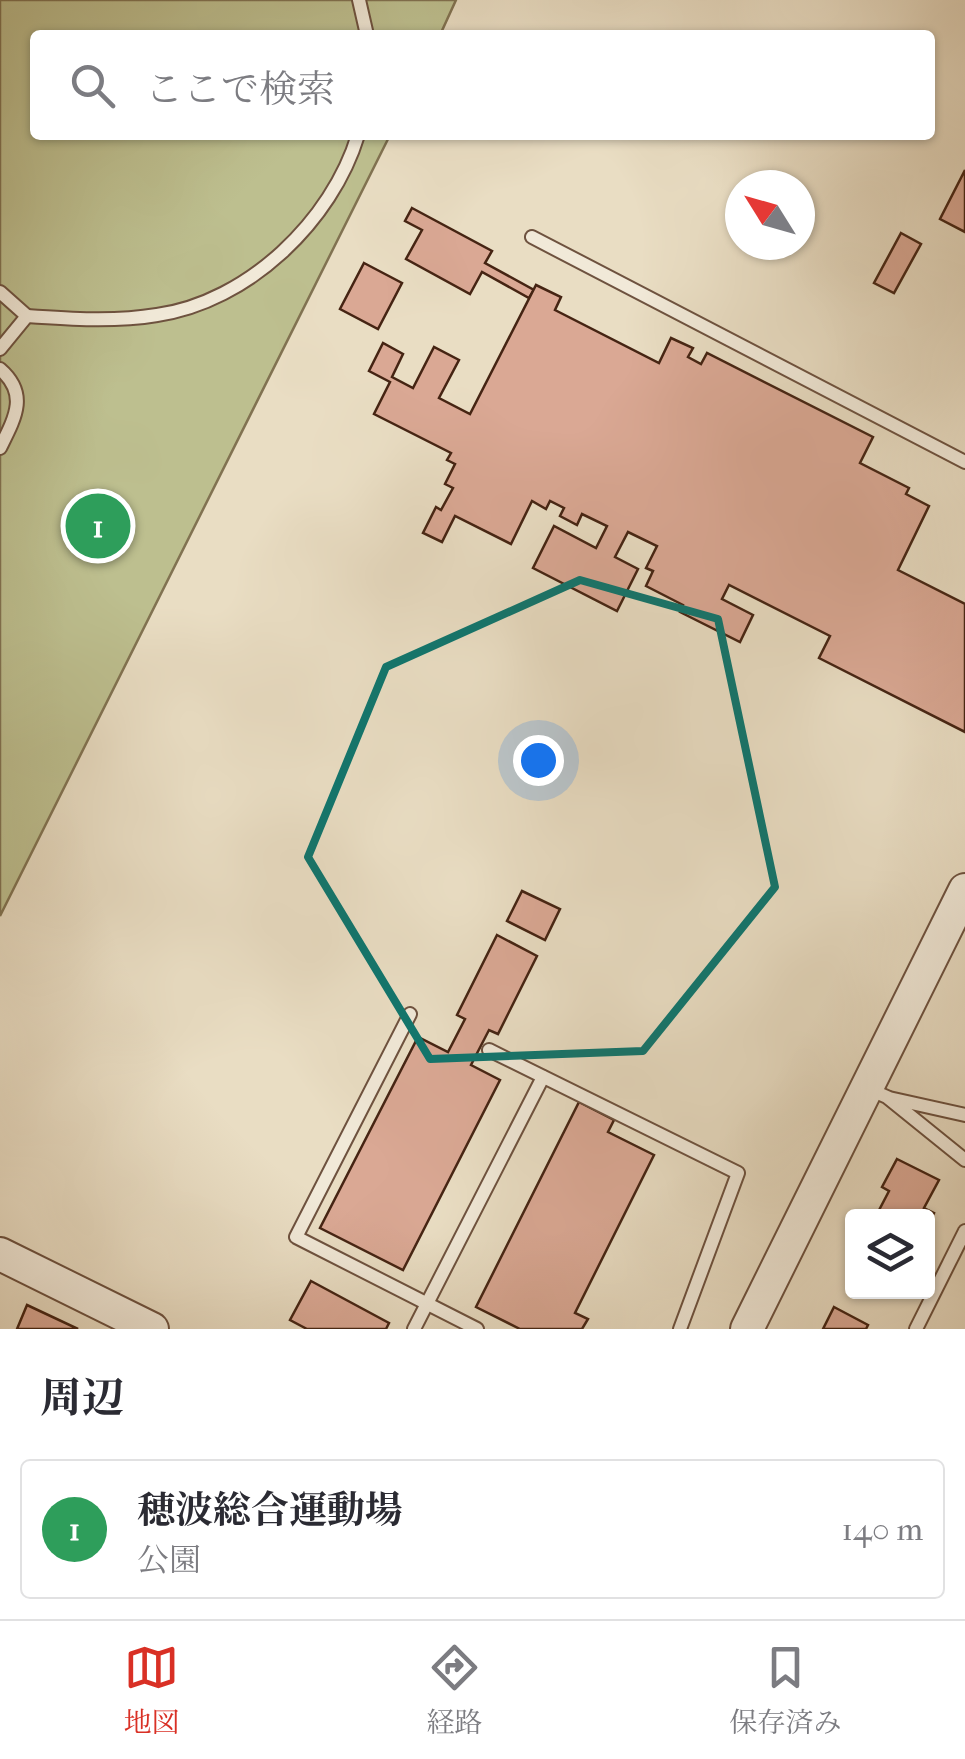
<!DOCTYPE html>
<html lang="ja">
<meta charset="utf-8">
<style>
:root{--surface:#fff;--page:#f2f2f3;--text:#2b2b33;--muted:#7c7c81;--line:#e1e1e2;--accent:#d93025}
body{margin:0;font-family:"IM FELL French Canon","Noto Serif JP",serif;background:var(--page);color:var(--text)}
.controls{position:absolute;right:30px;bottom:30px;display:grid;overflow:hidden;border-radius:10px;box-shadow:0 2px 8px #0004}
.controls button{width:90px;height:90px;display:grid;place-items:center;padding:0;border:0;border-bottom:2px solid var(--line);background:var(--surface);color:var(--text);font:50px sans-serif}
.compass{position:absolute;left:725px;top:170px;width:90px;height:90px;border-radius:50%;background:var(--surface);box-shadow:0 2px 8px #0004;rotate:307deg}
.you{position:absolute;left:538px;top:760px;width:35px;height:35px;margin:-25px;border:8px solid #fff;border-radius:50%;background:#1a73e8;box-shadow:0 0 0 15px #1a73e833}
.badge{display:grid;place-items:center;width:65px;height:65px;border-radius:50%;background:var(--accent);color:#fff;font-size:32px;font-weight:700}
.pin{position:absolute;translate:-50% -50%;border:5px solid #fff;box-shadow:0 2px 10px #0006}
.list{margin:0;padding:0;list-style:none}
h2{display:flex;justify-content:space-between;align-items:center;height:130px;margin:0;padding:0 40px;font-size:42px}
h2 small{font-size:32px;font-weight:400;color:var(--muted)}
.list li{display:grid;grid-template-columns:65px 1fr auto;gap:30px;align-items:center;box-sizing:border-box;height:140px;margin:0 20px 20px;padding:0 20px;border:2px solid var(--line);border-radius:10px}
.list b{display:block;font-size:38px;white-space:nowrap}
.list p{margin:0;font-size:32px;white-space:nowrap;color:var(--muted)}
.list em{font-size:32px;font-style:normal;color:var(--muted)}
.icon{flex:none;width:55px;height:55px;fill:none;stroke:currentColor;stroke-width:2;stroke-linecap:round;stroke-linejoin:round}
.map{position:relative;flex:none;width:965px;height:1329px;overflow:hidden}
.search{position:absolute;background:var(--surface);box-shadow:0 2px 8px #0004;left:30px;right:30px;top:30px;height:110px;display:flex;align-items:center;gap:25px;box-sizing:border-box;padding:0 35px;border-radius:10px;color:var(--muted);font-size:38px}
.sheet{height:290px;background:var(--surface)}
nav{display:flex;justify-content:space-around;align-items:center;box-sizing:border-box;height:140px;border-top:2px solid var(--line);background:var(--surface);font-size:28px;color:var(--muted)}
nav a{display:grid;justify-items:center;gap:5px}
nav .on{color:var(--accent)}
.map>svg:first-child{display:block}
.green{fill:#bdbf8f;stroke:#817251;stroke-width:2.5}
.building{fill:#daa894;stroke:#452413;stroke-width:2.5}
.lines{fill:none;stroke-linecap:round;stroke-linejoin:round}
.service-casing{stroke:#6e523f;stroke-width:16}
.tertiary-casing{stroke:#6e523f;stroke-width:36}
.service{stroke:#f1e9d8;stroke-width:12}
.tertiary{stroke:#f1e9d8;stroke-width:32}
.marked{fill:none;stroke:#0f766e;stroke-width:8;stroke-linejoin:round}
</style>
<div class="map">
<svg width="965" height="1329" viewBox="0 0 965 1329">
<rect width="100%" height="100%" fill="#e9ddc3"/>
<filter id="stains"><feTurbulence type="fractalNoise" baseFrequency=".002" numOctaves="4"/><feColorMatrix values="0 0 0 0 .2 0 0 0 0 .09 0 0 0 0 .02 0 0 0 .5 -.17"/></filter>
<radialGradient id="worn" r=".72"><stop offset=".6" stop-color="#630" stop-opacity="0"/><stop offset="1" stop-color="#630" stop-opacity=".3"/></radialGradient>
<path class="green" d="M 0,0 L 456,0 L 440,35 L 35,35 L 35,135 L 390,135 L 0,916 Z"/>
<g class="building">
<path d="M 965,170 L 965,232 L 940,219 Z"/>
<path d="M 412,208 L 492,251 L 485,263 L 534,290 L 529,298 L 482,272 L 470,294 L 406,259 L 422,230 L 405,221 Z"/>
<path d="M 901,233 L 921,244 L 894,293 L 874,283 Z"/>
<path d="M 364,263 L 402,283 L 378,329 L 340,309 Z"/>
<path d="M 536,285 L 561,297 L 555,310 L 659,363 L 671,338 L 693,348 L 688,357 L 701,364 L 707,353 L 873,437 L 860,463 L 909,488 L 906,494 L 929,506 L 898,570 L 965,604 L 965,732 L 819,658 L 830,636 L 729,585 L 722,599 L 753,615 L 740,642 L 680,612 L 683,605 L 646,586 L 653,571 L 646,568 L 657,546 L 628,532 L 615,557 L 638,569 L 617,611 L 533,568 L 554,526 L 596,548 L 607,526 L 582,514 L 577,525 L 560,516 L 564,508 L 550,501 L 546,509 L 532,501 L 511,544 L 455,516 L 442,542 L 423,533 L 436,507 L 441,510 L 453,488 L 445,484 L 455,464 L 447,460 L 451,453 L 374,414 L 390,382 L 369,371 L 383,343 L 403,354 L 392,377 L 413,388 L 434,347 L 459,360 L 439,398 L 470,414 Z"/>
<path d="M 522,891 L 560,909 L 545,940 L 507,921 Z"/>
<path d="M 497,935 L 537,956 L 498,1034 L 489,1030 L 471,1065 L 500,1080 L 403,1270 L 320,1228 L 418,1037 L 448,1052 L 465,1019 L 457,1015 Z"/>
<path d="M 579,1102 L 614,1120 L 608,1132 L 654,1155 L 575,1313 L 588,1319 L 582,1329 L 520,1329 L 476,1307 Z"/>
<path d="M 897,1159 L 939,1180 L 924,1208 L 934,1213 L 928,1225 L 928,1216 L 876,1216 L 889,1191 L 882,1187 Z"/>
<path d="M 311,1281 L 389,1323 L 386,1329 L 307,1329 L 290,1320 Z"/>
<path d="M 27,1305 L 78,1329 L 17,1329 Z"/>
<path d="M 834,1307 L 868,1325 L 866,1329 L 823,1329 Z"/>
</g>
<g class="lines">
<defs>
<g id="service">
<path d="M 359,0 L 367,35"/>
<path d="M 532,237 L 965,462"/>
<path d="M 0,292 L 27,316 L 0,349"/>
<path d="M 27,316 C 70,319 115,322 157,315 C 248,302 332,221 358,135"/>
<path d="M 0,369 C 29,394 15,418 0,448"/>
<path d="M 410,1014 L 296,1237 L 477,1329"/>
<path d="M 489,1050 L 738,1173 L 680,1329"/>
<path d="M 869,1089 L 887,1097 L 965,1160"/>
<path d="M 889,1098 L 965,1115"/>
<path d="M 414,1329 L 543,1077"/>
<path d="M 916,1329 L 965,1231"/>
</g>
<g id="tertiary">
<path d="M 0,1254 L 152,1329"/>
<path d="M 747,1329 L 965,890"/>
</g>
</defs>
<use href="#service" class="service-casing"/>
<use href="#tertiary" class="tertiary-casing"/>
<use href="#service" class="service"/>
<use href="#tertiary" class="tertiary"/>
</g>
<path class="marked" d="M 580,580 L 718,619 L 775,887 L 643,1051 L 430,1059 L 308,857 L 386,667 Z"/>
<rect width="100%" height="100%" filter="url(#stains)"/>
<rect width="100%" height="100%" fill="url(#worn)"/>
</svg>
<div class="controls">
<button><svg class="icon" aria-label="layers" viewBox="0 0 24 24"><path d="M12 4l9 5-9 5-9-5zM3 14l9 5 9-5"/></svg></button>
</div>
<svg class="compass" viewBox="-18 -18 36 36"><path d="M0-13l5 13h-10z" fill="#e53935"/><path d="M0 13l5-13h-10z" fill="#7c7c81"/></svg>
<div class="you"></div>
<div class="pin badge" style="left:98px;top:526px;background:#2e9e5b">1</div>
<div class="search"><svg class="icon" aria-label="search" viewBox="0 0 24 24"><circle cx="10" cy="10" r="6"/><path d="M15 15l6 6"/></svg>ここで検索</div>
</div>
<section class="sheet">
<h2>周辺<small></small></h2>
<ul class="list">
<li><span class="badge" style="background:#2e9e5b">1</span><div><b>穂波総合運動場</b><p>公園</p></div><em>140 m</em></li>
</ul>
</section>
<nav>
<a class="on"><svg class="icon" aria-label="map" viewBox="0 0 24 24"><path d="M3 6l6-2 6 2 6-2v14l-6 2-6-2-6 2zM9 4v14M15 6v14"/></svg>地図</a>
<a><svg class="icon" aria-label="directions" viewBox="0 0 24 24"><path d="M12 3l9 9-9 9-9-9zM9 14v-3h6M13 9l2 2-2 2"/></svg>経路</a>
<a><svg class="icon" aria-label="saved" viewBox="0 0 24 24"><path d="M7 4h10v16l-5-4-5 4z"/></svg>保存済み</a>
</nav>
